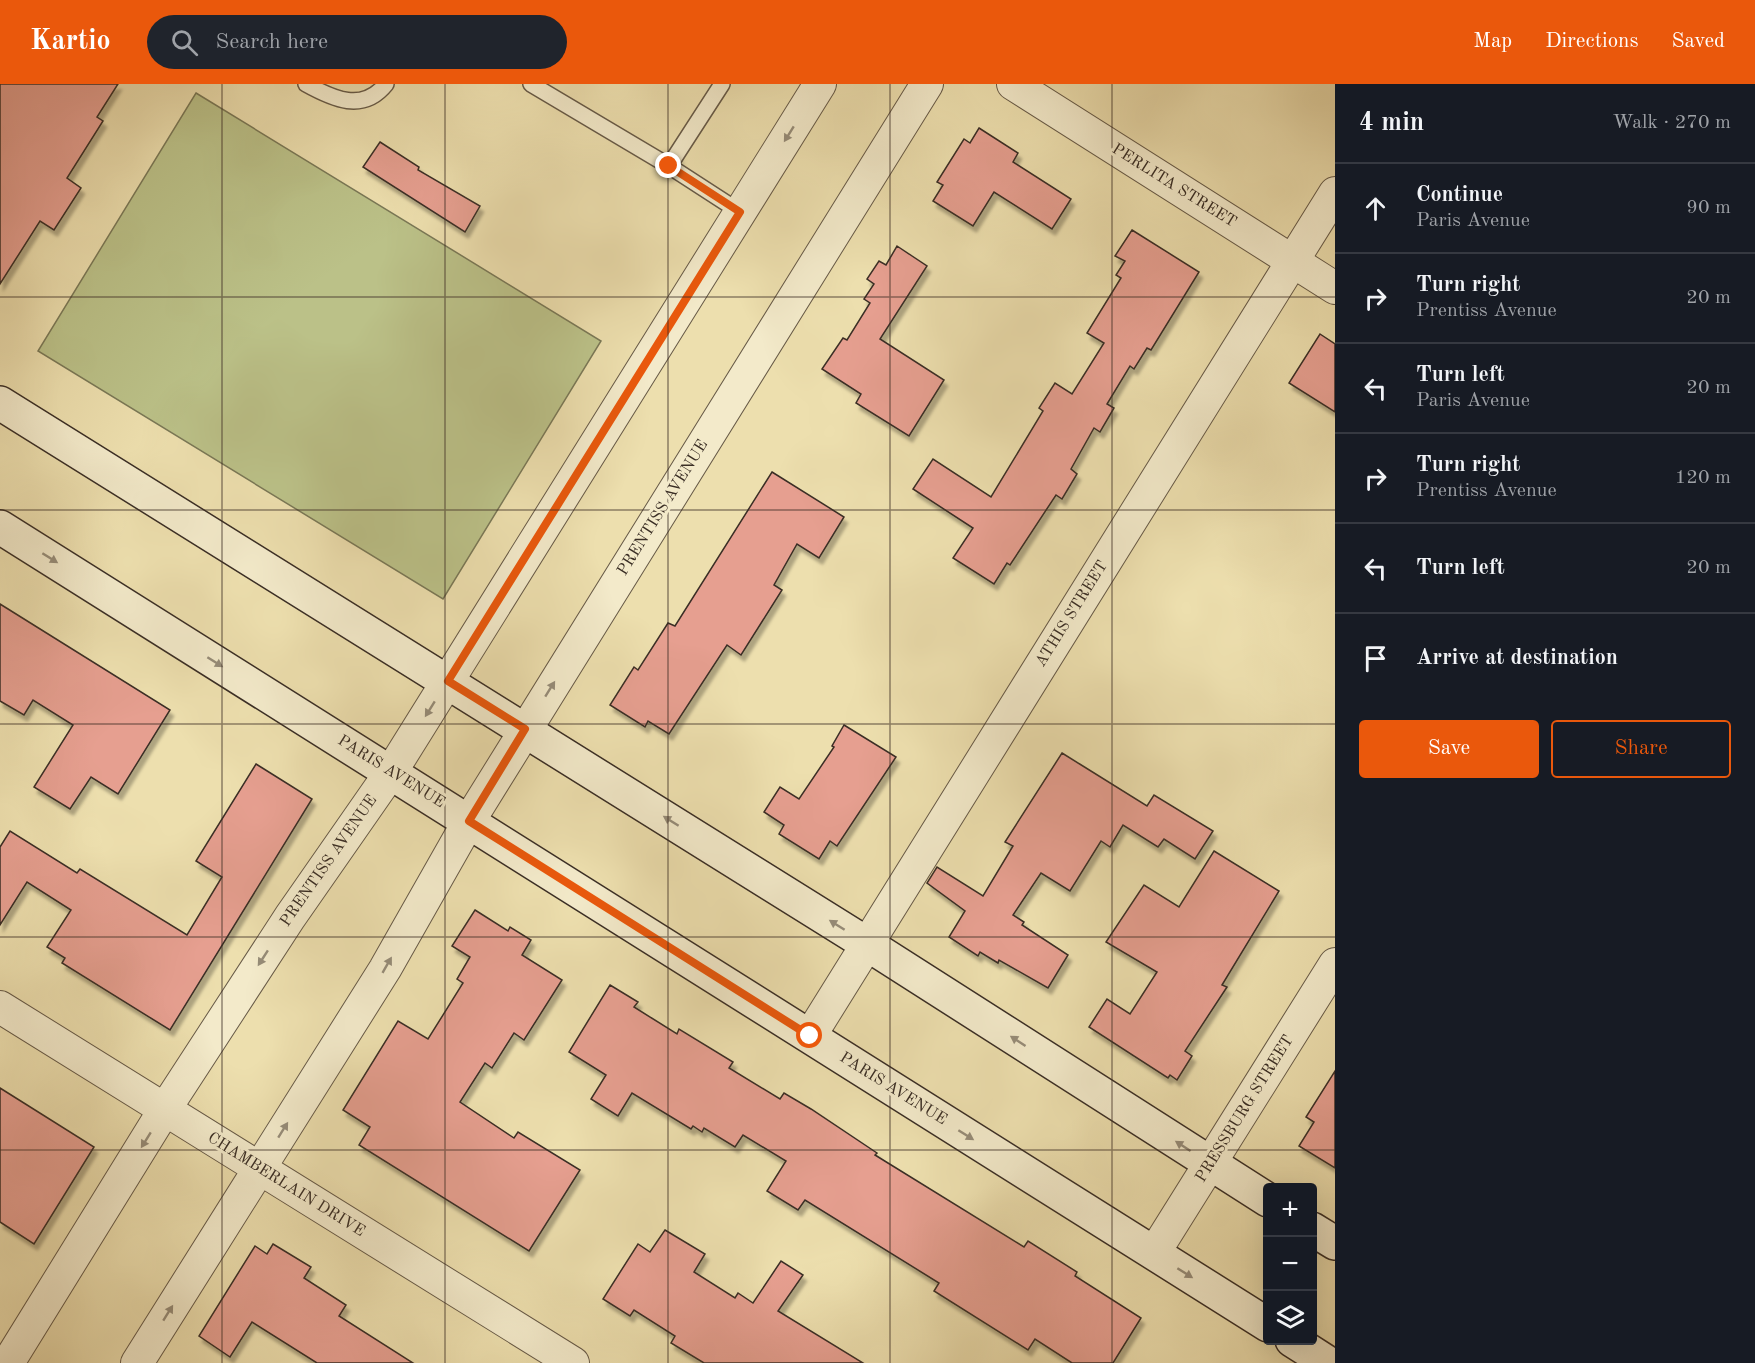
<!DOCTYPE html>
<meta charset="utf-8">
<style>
:root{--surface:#171b24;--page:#20242c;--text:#f1f3f6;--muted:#9ea1a6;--line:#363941;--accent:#ea580c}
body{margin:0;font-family:"Old Standard TT",serif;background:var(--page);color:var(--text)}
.controls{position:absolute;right:18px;bottom:18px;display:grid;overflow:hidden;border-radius:6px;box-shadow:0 6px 24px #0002}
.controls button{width:54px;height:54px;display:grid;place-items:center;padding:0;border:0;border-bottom:2px solid var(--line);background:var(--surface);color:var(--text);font:30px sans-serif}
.stop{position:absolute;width:18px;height:18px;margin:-14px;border:4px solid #ea580c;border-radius:50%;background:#fff}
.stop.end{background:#ea580c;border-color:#fff;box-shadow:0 2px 6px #0008}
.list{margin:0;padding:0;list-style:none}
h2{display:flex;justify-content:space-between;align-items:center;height:78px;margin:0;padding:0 24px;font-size:26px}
h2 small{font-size:20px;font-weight:400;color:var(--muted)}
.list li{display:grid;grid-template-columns:39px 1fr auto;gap:18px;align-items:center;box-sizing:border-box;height:90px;padding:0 24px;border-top:2px solid var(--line)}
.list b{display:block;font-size:22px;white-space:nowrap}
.list p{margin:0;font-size:20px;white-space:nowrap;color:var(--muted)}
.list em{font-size:20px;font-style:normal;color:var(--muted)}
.actions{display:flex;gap:12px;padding:18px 24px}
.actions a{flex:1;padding:14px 0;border:2px solid var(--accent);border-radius:6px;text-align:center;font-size:21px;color:var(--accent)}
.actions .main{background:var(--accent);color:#fff}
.icon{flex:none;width:33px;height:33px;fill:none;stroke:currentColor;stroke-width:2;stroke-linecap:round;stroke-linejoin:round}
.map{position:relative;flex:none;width:1335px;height:1279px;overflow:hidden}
header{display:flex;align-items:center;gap:36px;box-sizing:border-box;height:84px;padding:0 30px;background:var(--accent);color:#fff}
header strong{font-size:28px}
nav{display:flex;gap:33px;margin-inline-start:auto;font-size:21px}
.search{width:420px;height:54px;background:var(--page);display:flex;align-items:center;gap:15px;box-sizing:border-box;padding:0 21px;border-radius:33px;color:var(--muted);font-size:22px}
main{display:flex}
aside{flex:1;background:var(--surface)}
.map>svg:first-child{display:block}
.green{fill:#bbc188;stroke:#7a7856;stroke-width:1.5}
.building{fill:#e69f90;stroke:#3a2e25;stroke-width:1.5;filter:url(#shadow)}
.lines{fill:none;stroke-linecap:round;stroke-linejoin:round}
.lane-casing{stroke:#675a47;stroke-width:18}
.street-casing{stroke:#675a47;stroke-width:34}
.secondary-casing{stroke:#3a2e25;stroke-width:36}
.lane{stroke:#f3eaca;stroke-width:15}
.street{stroke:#f3eaca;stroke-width:32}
.secondary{stroke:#f3eaca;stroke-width:33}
.oneway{fill:#968c78}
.route{stroke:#ea580c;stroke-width:8}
.grid{fill:none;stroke:#3a2e25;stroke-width:1.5;stroke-opacity:0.55}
.labels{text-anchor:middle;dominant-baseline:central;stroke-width:6;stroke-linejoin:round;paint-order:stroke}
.street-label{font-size:16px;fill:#3a2e25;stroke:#f3eaca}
</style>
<header>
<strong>Kartio</strong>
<div class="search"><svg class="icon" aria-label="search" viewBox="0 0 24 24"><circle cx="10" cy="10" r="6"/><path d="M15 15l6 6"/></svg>Search here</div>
<nav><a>Map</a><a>Directions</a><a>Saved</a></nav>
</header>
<main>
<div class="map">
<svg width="1335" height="1279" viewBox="0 0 1335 1279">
<defs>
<filter id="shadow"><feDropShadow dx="3.5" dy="6" stdDeviation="1.5" flood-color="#0004"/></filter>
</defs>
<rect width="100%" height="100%" fill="#eddfae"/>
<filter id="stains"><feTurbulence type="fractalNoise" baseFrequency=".00333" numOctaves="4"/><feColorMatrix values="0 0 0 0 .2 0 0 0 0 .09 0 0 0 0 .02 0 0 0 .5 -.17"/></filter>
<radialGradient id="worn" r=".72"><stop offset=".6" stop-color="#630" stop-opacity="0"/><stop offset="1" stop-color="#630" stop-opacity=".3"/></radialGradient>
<path class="green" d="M 196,9 L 601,257 L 443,515 L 38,267 Z"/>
<g class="building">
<path d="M 0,0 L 118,0 L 97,33 L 103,37 L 67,94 L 81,104 L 54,146 L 40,137 L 0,200 Z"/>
<path d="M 979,44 L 1018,69 L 1013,78 L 1071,115 L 1052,145 L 994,108 L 973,142 L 933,117 L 943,101 L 937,98 L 964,55 L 970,59 Z"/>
<path d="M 380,58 L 419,83 L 418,86 L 480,122 L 465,148 L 363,83 Z"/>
<path d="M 1132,146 L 1199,188 L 1151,266 L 1147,264 L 1134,285 L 1130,282 L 1107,320 L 1114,324 L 1100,348 L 1094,344 L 1071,385 L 1077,390 L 1062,415 L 1056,411 L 1010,481 L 1007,479 L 994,500 L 953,474 L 973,444 L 913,405 L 933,375 L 991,413 L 1043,327 L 1039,324 L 1055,299 L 1072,310 L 1104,259 L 1087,249 L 1121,194 L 1116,191 L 1125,177 L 1115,172 Z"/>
<path d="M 897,162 L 927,182 L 880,255 L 944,296 L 909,352 L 856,319 L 861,310 L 822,285 L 843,254 L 847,256 L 870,219 L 864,215 L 874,200 L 867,195 L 879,177 L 886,181 Z"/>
<path d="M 1320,250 L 1335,260 L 1335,328 L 1289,299 Z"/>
<path d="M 772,388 L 844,433 L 819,474 L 797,460 L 774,501 L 782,506 L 741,571 L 727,561 L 669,650 L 648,637 L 645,643 L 610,621 L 634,583 L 638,586 L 668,539 L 675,542 Z"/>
<path d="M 0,520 L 170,626 L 118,710 L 91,693 L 70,725 L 34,703 L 73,641 L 33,616 L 24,631 L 0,617 Z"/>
<path d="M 844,641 L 896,673 L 837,762 L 830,757 L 819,775 L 779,750 L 784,741 L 764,728 L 780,703 L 799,715 L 834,663 L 832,662 Z"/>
<path d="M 1062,669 L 1147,722 L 1154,711 L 1213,747 L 1195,775 L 1164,755 L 1158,763 L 1123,741 L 1110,763 L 1101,757 L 1070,807 L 1041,789 L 1013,831 L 1024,838 L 1022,841 L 1068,871 L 1048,904 L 999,876 L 998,879 L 980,868 L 978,872 L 949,853 L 965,827 L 927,799 L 937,783 L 983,812 L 1013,762 L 1005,758 Z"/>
<path d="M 256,680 L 312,715 L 170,946 L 62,879 L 65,874 L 47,863 L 71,826 L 27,798 L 0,841 L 0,763 L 10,747 L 77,789 L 80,785 L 187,851 L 222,793 L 196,777 Z"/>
<path d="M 1214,767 L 1279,807 L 1222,901 L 1227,903 L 1185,967 L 1192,972 L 1177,996 L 1170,991 L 1168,994 L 1089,943 L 1107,915 L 1130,930 L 1157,888 L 1106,858 L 1144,801 L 1179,823 Z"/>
<path d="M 475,826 L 508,847 L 510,843 L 531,856 L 522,871 L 562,896 L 524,956 L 514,949 L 492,984 L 485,979 L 460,1018 L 514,1054 L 518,1048 L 580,1086 L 529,1167 L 359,1061 L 370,1043 L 343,1026 L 398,937 L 428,955 L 463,899 L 457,895 L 470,873 L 452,862 Z"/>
<path d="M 610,901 L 638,918 L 634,923 L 677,950 L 679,945 L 733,978 L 729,984 L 780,1015 L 784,1009 L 811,1025 L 877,1069 L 875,1071 L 1024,1163 L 1028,1157 L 1077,1188 L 1075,1192 L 1141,1234 L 1113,1279 L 1072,1279 L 1035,1255 L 1028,1266 L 934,1207 L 939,1199 L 805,1116 L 798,1126 L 767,1107 L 786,1077 L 743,1051 L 735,1063 L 704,1044 L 702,1048 L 693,1042 L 691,1045 L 632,1009 L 618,1032 L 591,1015 L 606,991 L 569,968 Z"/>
<path d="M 1335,987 L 1335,1084 L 1299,1062 L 1314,1038 L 1306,1033 Z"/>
<path d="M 0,1004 L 94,1063 L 34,1160 L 0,1138 Z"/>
<path d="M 665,1146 L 705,1170 L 694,1188 L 735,1214 L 738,1209 L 753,1219 L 781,1177 L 803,1191 L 778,1227 L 863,1279 L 704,1279 L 671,1259 L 675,1252 L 634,1226 L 630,1232 L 603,1215 L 638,1160 L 650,1168 Z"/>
<path d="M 273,1160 L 311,1183 L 304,1194 L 346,1221 L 339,1232 L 413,1279 L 317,1279 L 252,1238 L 230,1273 L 199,1252 L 255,1162 L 267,1170 Z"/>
</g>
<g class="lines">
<defs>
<g id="lane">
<path d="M 306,0 C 333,15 363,29 386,0"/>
<path d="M 531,0 L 669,82 L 740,128"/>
<path d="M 669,82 L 722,0"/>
</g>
<g id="street">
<path d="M 1013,0 L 1335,204"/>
<path d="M 0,923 L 573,1279"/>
<path d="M 810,952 L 1335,109"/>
<path d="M 1154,1169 L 1335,880"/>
<path d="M 8,1279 L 165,1025 L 290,833 L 391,688 L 820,0"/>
<path d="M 137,1279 L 385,885 L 469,737 L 927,0"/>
</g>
<g id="secondary">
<path d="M 0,319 L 867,860 L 1268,1116"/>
<path d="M 0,443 L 1268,1241"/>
<path d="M 1312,1145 L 1335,1159"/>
<path d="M 1292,1256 L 1328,1279"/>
</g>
</defs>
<use href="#lane" class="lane-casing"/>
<use href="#street" class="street-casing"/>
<use href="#secondary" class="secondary-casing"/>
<use href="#lane" class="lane"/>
<use href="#street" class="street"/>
<use href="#secondary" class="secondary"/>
</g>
<defs><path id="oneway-solid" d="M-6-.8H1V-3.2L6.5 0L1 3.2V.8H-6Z" transform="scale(1.5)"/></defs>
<g class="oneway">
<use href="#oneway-solid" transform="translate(789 50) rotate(122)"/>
<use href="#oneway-solid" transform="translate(50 474) rotate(32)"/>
<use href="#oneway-solid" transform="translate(215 578) rotate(32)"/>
<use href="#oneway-solid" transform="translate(550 605) rotate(-58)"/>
<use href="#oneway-solid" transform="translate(430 625) rotate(122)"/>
<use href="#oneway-solid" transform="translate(671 737) rotate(-148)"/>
<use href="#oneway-solid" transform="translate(837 841) rotate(-148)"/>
<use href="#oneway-solid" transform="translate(263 874) rotate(123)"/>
<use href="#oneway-solid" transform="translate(387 881) rotate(-60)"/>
<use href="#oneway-solid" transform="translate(1018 957) rotate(-147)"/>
<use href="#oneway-solid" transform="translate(283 1046) rotate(-58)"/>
<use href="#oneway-solid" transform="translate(966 1051) rotate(32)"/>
<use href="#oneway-solid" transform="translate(146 1056) rotate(122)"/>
<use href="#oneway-solid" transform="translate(1183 1062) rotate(-147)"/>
<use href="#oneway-solid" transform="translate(1185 1189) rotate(32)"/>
<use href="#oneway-solid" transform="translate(168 1229) rotate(-58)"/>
</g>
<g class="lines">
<path class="route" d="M 669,82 L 740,128 L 448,597 L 525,645 L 469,737 L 810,952"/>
</g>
<path class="grid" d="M 222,0 L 222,1279M 445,0 L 445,1279M 668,0 L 668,1279M 890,0 L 890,1279M 1112,0 L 1112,1279M 0,213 L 1335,213M 0,426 L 1335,426M 0,640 L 1335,640M 0,853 L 1335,853M 0,1066 L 1335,1066"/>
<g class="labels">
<g class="street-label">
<text transform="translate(1174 102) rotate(32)">PERLITA STREET</text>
<text transform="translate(663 424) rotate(-58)">PRENTISS AVENUE</text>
<text transform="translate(1072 530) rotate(-58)">ATHIS STREET</text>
<text transform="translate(391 688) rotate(32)">PARIS AVENUE</text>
<text transform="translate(329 777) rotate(-55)">PRENTISS AVENUE</text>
<text transform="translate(893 1005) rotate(32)">PARIS AVENUE</text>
<text transform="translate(1245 1025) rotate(-58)">PRESSBURG STREET</text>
<text transform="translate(286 1101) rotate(32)">CHAMBERLAIN DRIVE</text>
</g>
</g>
<rect width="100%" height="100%" filter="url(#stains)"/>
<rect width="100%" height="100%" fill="url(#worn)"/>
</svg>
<div class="controls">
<button>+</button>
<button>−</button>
<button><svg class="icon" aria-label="layers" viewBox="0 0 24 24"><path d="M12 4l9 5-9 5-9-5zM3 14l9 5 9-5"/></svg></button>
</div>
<div class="stop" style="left:810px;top:952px"></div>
<div class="stop end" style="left:669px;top:82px"></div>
</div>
<aside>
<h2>4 min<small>Walk · 270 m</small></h2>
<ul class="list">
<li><svg class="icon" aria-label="ahead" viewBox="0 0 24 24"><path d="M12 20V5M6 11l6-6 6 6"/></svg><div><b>Continue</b><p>Paris Avenue</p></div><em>90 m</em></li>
<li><svg class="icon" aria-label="right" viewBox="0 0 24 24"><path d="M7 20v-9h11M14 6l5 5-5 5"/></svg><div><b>Turn right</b><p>Prentiss Avenue</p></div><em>20 m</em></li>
<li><svg class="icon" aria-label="left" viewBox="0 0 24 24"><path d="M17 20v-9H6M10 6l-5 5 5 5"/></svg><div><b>Turn left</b><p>Paris Avenue</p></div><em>20 m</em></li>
<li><svg class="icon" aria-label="right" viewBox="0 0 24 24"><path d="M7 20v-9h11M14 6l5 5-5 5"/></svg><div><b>Turn right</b><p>Prentiss Avenue</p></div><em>120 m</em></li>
<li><svg class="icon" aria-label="left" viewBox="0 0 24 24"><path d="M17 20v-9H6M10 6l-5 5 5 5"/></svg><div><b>Turn left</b></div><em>20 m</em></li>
<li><svg class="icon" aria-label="arrive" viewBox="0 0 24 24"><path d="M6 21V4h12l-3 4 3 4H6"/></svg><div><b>Arrive at destination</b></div></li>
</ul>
<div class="actions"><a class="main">Save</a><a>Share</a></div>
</aside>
</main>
